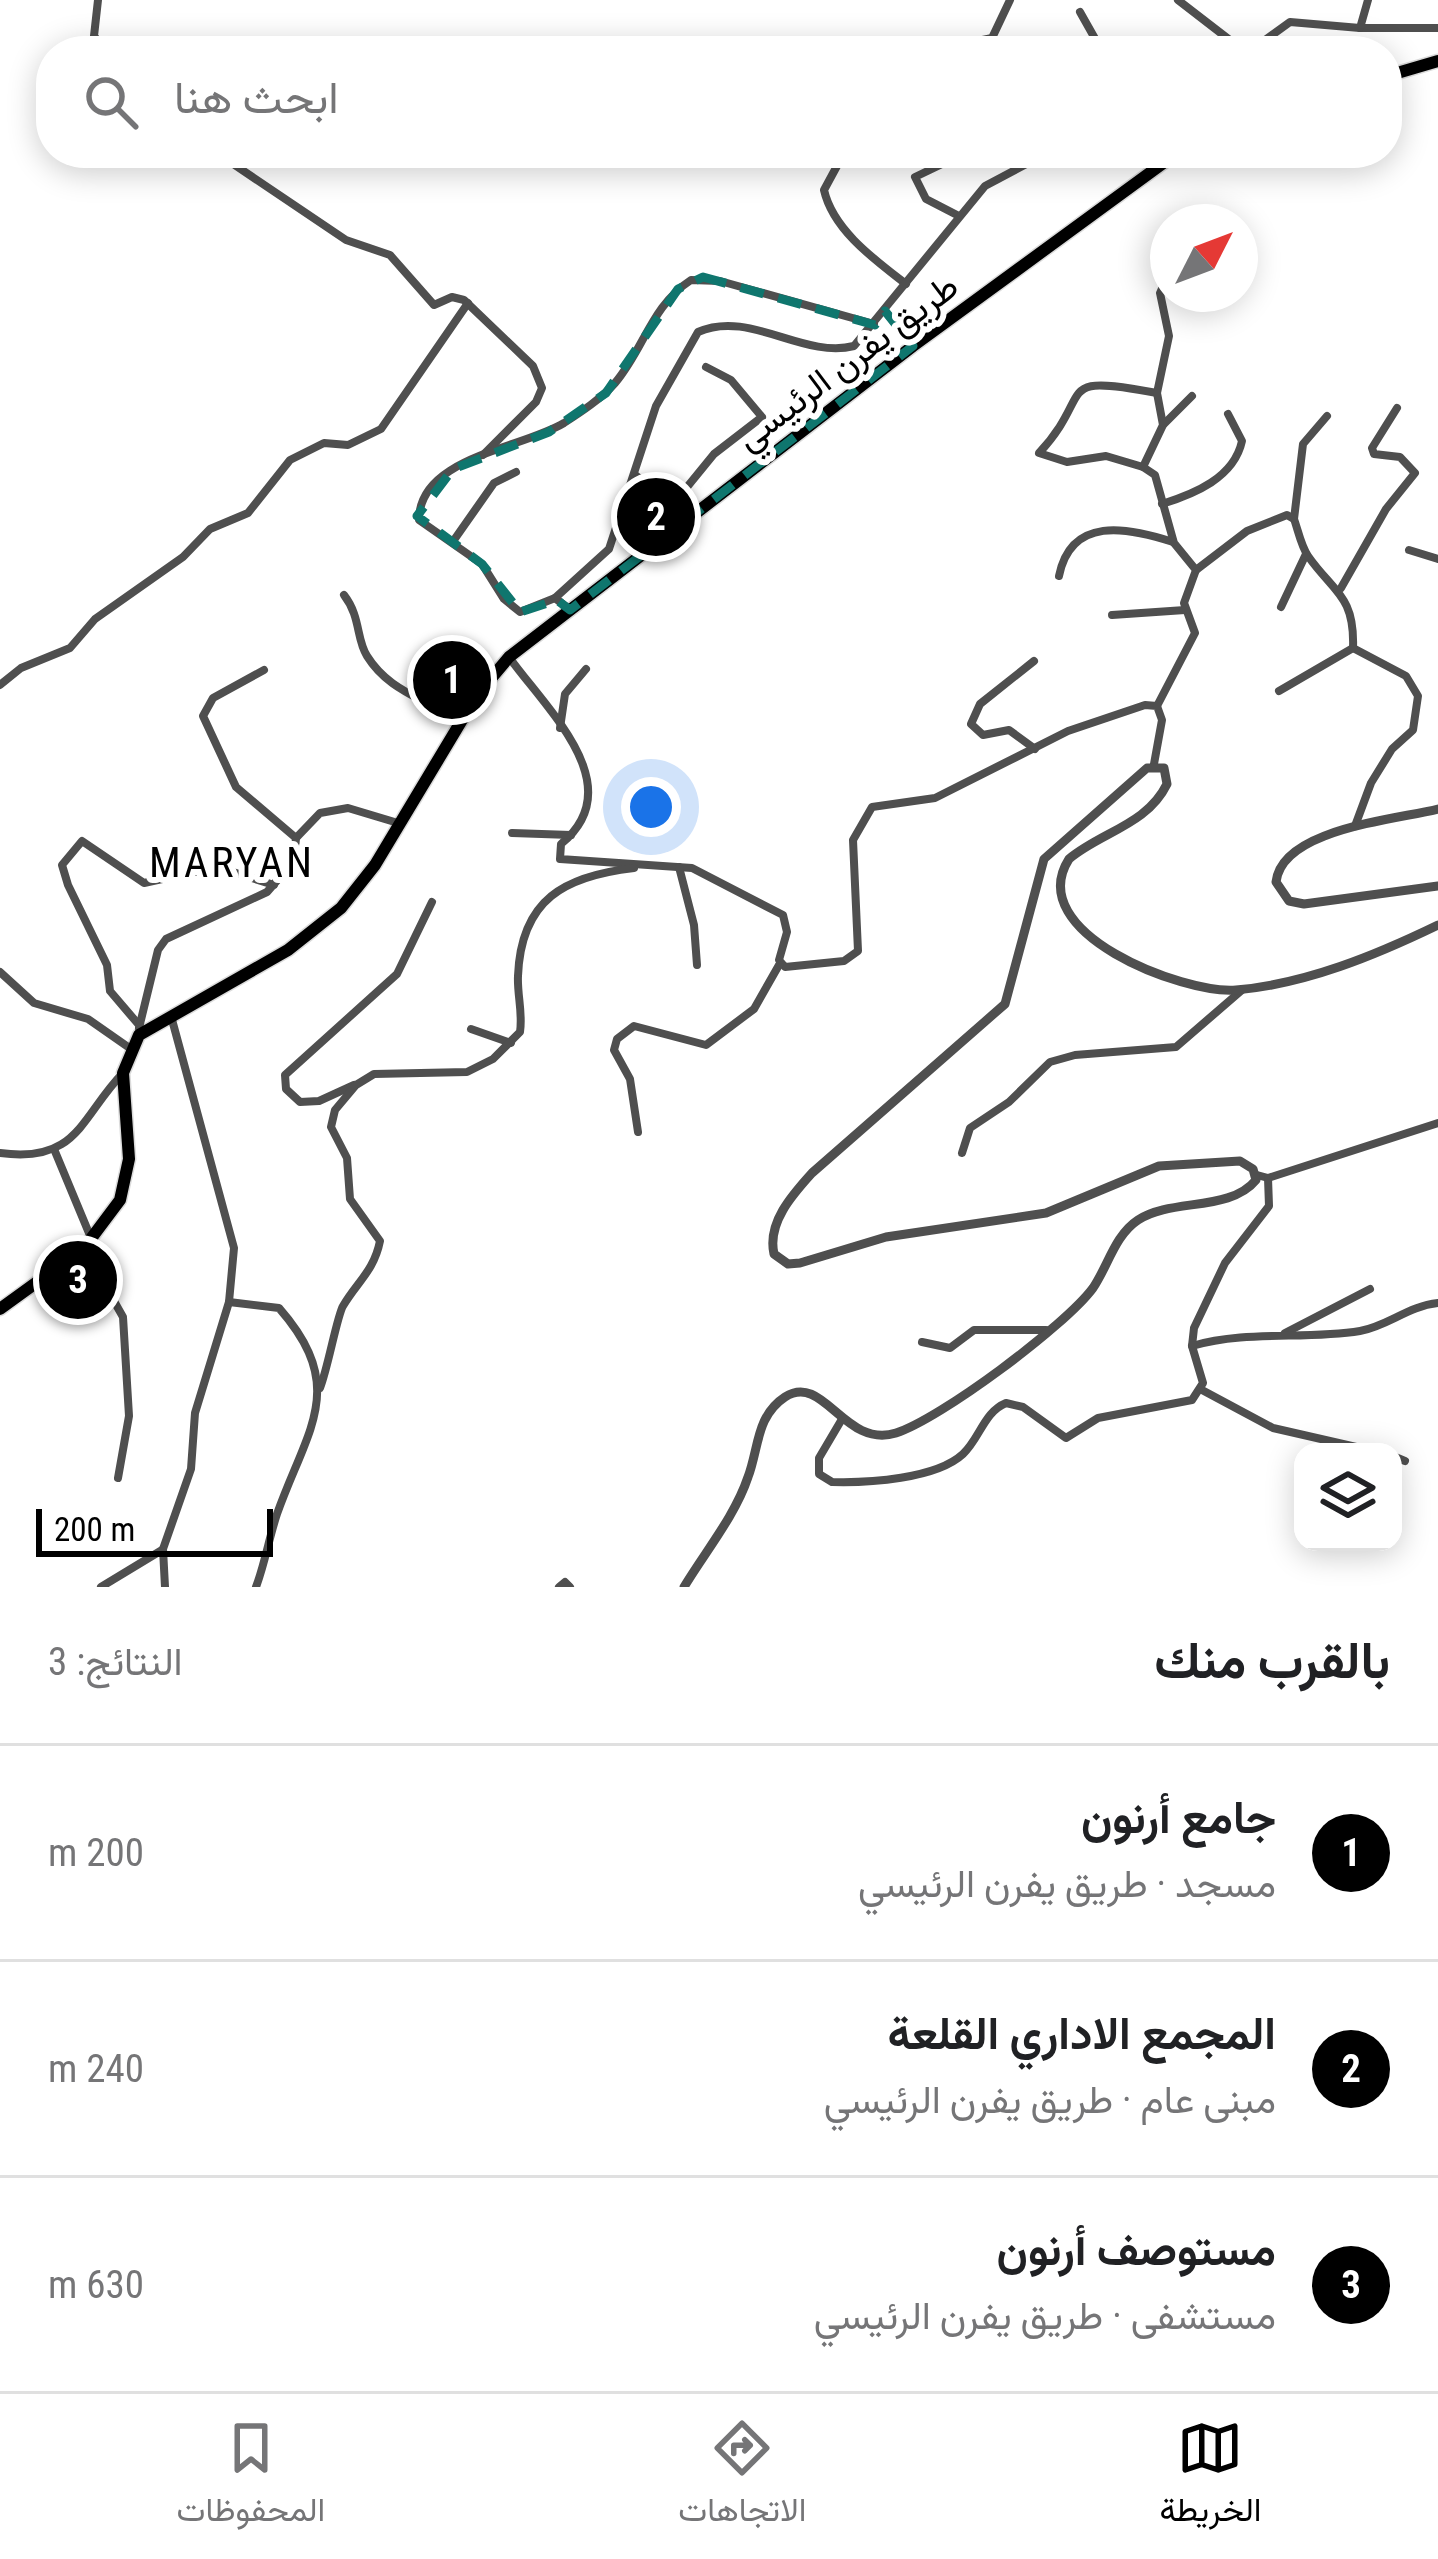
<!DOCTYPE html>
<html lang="ar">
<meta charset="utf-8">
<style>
:root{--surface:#fff;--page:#f2f2f2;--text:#202124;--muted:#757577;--line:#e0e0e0;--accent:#000}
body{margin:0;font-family:"Roboto Condensed",Vazirmatn,sans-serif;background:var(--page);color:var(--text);direction:rtl}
.controls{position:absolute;right:36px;bottom:36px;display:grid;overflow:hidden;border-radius:24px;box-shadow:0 6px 30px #0003}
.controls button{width:108px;height:108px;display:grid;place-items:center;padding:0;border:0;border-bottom:3px solid var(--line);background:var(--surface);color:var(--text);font:60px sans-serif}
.compass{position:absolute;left:1150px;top:204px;width:108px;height:108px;border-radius:50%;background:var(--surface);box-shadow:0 6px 30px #0003;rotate:48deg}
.scale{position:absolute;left:36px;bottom:30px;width:237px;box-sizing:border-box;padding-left:12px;border:6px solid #000;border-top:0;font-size:33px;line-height:42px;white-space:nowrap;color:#000;-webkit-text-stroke:9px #fff;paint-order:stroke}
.you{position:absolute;left:651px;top:807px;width:42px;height:42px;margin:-30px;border:9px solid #fff;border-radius:50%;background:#1a73e8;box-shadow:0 0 0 18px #1a73e833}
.badge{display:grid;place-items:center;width:78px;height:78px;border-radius:50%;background:var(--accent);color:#fff;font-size:39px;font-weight:700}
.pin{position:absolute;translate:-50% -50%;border:6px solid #fff;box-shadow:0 3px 12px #0006}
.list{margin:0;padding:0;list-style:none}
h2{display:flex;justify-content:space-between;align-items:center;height:156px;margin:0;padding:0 48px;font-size:51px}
h2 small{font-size:39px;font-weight:400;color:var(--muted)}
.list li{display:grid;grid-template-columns:78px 1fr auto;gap:36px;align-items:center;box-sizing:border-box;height:216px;padding:0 48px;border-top:3px solid var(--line)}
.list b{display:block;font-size:45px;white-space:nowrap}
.list p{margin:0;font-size:39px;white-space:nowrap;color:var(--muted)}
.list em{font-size:39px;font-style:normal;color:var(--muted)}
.icon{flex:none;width:66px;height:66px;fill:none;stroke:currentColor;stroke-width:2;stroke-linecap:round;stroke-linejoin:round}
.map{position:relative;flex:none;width:1438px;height:1587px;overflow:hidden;direction:ltr}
.search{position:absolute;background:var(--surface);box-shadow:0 6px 30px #0003;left:36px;right:36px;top:36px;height:132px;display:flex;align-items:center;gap:30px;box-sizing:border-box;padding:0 42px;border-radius:48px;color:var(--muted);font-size:45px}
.sheet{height:804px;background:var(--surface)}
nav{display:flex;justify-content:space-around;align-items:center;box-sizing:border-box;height:168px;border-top:3px solid var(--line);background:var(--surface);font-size:33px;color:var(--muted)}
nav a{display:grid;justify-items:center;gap:6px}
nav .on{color:var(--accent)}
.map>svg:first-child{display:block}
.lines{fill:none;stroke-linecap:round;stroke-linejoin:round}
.primary-casing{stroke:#dbdbdb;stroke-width:15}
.minor{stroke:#4f4f4f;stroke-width:8}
.tertiary{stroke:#4f4f4f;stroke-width:9}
.primary{stroke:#000;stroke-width:12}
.marked{fill:none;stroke:#0f766e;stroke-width:9;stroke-dasharray:24 15;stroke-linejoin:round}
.labels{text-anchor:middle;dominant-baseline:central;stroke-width:12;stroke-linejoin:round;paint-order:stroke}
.street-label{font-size:36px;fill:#000;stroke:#fff}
.quarter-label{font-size:42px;letter-spacing:3px;fill:#000;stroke:#fff}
</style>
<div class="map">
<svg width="1438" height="1587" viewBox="0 0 1438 1587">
<rect width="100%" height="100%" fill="#fff"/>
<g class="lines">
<defs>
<g id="primary">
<path d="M 1387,76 L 1438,61"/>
<path d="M 0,1309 L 84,1248 L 120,1200 L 129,1159 L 123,1073 L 139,1035 L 288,950 L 341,908 L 375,865 L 477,695 L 509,657 L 913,346 L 1177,153"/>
</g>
</defs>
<use href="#primary" class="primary-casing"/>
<g class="minor">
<path d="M 98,0 L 94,36 L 106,51"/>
<path d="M 1178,0 L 1244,51"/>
<path d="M 1080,12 L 1102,51"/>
<path d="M 1360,28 L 1438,28"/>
<path d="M 930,51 L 992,38 L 1010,0"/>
<path d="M 1250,51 L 1290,22 L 1360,28 L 1368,0"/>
<path d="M 217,153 L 346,240 L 390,255 L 434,305 L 452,297 L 464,300 L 533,366 L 542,388 L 536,402 L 483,455"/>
<path d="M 844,153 L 824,190 C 833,230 875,260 906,284"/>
<path d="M 957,215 L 926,199 L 915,177 L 965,153"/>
<path d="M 1240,259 L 1251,262"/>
<path d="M 885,311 L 913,346"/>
<path d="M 1164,424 L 1192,396"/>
<path d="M 1143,467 L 1106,456 L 1067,462 L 1039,453 C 1096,392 1050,373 1157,393"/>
<path d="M 635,475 L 690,517"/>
<path d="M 674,503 L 714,454 L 762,417 L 731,380 L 706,367"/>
<path d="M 1162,504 C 1194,494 1234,478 1242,441 L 1228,414"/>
<path d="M 1294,519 L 1303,444 L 1327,416"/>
<path d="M 454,540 L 494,483 L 516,472"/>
<path d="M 1409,550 L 1438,559"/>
<path d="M 1196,570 L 1247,531 L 1287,515 L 1294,519 C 1298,530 1301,546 1308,556 C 1333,592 1355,595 1353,648"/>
<path d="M 1059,576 C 1071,516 1127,527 1173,542"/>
<path d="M 1341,588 L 1386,509 L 1415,473 L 1400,457 L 1374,454 L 1372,448 L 1397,408"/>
<path d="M 344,595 C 361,617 356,639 367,656 C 390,693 427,698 459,723"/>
<path d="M 555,598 L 520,612 L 504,599 L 482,564 L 419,520 C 419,457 521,449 564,423 C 581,412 601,399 615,383 C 644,349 651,306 691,280 L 720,281 L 874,324"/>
<path d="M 1281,607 L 1306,554"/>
<path d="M 569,609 L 555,598 L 609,549 L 656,406 L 698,332 C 749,309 803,359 854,346 L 985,186 L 1047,153"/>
<path d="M 1112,615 L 1185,610"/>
<path d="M 1353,648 L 1406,676 L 1418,696 L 1413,730 L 1392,749 L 1371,783 L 1355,826"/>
<path d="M 509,657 C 546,709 632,786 561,844 L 560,859 L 692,868 L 783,915 L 787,932 L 779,960 L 785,967 L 844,961 L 858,951 L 853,840 L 872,807 L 935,798 L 1068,731 L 1145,705 L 1157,706 L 1162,720 L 1154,764"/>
<path d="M 1034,661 L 980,704 L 971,724 L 983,735 L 1009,730 L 1035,749"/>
<path d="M 264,670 L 213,698 L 203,716 L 236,787 L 296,838"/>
<path d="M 0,685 L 21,668 L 70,648 L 95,619 L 183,557 L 210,529 L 248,513 L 290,460 L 324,443 L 348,445 L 381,429 L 468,303"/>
<path d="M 1279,691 L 1353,648"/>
<path d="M 1157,706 L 1195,633 L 1184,603 L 1196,570 L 1174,543 L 1155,475 L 1143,467 L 1163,425 L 1157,393 L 1169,336 L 1160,293 L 1168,275"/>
<path d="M 560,728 L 565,694 L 586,669"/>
<path d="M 512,833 L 571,835"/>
<path d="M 679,867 L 694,925 L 697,965"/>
<path d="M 0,972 L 34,1003 L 88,1019 L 131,1049"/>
<path d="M 139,1025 L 110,991 L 107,965 L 68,885 L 62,865 L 82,841 L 144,883 L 217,867 L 274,885"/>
<path d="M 139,1028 L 158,950 L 166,939 L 267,892 L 294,861 L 296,838 L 320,813 L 348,808 L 398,823"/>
<path d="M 471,1029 L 511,1043"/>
<path d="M 354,1085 L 319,1101 L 300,1102 L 286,1089 L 285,1075 L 397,974 L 432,902"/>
<path d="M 638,1132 L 630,1079 L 614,1050 L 617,1039 L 634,1026 L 706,1045 L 754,1009 L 779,965"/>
<path d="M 54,1149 L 91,1238"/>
<path d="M 0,1153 C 78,1164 81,1116 123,1073"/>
<path d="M 962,1153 L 970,1128 L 1009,1102 L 1050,1062 L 1075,1055 L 1176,1047 L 1242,990"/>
<path d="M 1257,1175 L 1268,1178 L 1438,1123"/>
<path d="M 84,1248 L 123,1317 L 129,1416 L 118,1478"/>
<path d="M 229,1302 L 279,1308 C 349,1388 307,1429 277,1514 C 269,1538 265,1563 256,1587"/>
<path d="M 1285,1333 L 1370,1289"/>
<path d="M 922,1342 L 950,1348 L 974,1330 L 1046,1330"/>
<path d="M 1192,1346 C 1247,1330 1304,1340 1360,1331 C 1388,1326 1408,1306 1438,1303"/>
<path d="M 320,1388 C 328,1368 337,1316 343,1306 C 357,1282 374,1271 380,1241 L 350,1199 L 347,1158 L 331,1127 L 335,1110 L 356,1085 L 374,1074 L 467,1072 L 493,1059 L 520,1032 C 523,1013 517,994 518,976 C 521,899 565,876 634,868"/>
<path d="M 1202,1390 L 1273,1428 L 1378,1452"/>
<path d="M 842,1419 L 819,1458 L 819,1474 L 832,1482 C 868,1483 936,1479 963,1454 C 980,1438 984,1412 1006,1403 L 1023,1407 L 1066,1438 L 1098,1418 L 1192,1400 L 1203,1383 L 1192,1346 L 1194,1328 L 1225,1263 L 1269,1206 L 1268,1178"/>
<path d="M 1393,1456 L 1405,1461"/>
<path d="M 101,1587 L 162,1550"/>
<path d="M 165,1587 L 163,1549 L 191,1469 L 195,1413 L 229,1302 L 234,1248 L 171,1016"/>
<path d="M 559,1587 L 565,1582 L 570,1587"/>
</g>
<g class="tertiary">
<path d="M 1438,809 C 1394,820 1282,829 1276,882 L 1289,901 L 1304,904 L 1438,886"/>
<path d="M 684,1587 C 705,1552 735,1516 748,1477 C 759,1448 756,1416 785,1397 C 824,1372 844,1449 896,1433 C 940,1419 1065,1326 1093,1288 C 1108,1266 1115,1235 1138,1220 C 1171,1198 1230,1212 1256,1180 L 1253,1169 L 1240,1161 L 1159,1166 L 1046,1213 L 886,1237 L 800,1263 L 788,1264 L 774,1254 C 767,1223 792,1195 812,1173 L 1005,1004 L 1044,859 L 1147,768 L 1164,768 L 1167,784 C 1147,825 1101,832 1069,859 C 1022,933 1183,994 1236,990 C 1306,984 1376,955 1438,925"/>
</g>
<use href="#primary" class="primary"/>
</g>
<path class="marked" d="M 703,277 L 875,325 L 885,311 L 913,346 L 570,610 L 557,600 L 520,612 L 482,564 L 417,516 L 453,469 L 549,432 L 606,393 L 678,289 Z"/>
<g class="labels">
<g class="street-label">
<text transform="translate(847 362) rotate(-37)">طريق يفرن الرئيسي</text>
</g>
<g class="quarter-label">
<text x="232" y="862">MARYAN</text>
</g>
</g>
</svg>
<div class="controls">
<button><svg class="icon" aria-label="layers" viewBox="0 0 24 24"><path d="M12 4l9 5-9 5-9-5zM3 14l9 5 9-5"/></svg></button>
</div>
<svg class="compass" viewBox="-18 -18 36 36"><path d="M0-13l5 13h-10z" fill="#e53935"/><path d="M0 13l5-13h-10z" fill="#757577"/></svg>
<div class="scale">200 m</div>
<div class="you"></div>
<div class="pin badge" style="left:452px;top:680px">1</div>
<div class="pin badge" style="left:656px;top:517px">2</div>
<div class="pin badge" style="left:78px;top:1280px">3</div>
<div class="search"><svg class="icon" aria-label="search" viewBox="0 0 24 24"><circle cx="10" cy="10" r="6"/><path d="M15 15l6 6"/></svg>ابحث هنا</div>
</div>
<section class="sheet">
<h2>بالقرب منك<small>النتائج: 3</small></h2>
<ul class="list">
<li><span class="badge">1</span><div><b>جامع أرنون</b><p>مسجد · طريق يفرن الرئيسي</p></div><em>200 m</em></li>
<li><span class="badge">2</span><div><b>المجمع الاداري القلعة</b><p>مبنى عام · طريق يفرن الرئيسي</p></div><em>240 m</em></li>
<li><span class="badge">3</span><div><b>مستوصف أرنون</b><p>مستشفى · طريق يفرن الرئيسي</p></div><em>630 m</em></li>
</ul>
</section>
<nav>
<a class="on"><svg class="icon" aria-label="map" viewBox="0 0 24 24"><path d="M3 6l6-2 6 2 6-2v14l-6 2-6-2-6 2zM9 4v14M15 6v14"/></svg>الخريطة</a>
<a><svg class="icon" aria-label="directions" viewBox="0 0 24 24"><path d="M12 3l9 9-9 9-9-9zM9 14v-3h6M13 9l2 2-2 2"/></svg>الاتجاهات</a>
<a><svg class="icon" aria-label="saved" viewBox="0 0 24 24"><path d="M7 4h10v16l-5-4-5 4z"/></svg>المحفوظات</a>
</nav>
